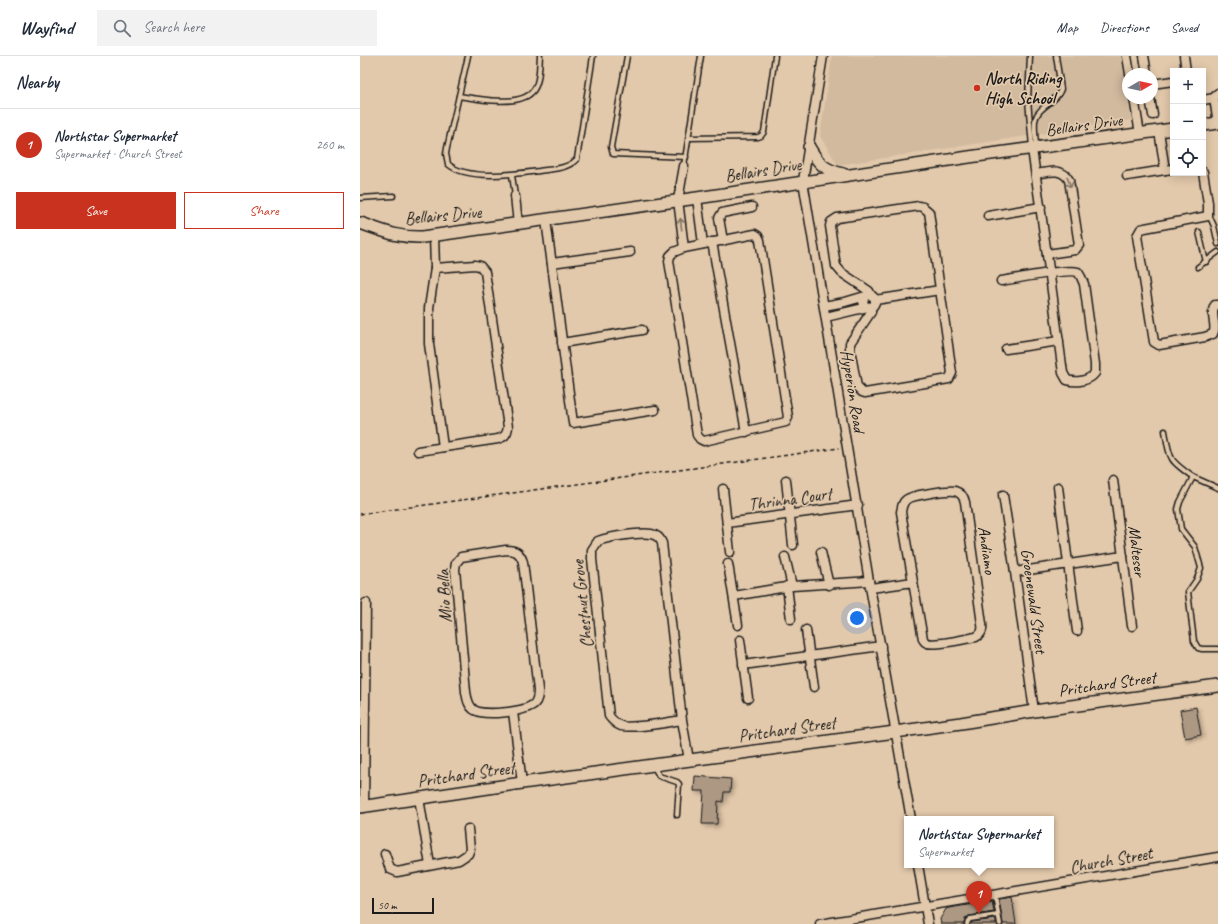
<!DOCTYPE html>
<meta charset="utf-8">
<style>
:root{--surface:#fff;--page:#f2f2f3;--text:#1f2937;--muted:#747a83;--line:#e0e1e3;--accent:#c8321e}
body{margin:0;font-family:Caveat,sans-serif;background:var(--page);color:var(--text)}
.controls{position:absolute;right:12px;top:12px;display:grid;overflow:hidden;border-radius:0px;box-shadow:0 2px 10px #0003}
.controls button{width:36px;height:36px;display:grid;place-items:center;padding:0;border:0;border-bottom:1px solid var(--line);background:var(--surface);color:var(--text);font:20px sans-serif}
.compass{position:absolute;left:762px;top:12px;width:36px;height:36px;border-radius:50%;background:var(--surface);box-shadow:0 2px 10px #0003;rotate:81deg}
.scale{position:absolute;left:12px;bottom:10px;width:62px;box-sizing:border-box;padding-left:4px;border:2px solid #1c1c1c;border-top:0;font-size:11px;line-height:14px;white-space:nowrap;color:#1c1c1c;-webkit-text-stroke:3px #e3c9ab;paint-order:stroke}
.you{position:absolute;left:497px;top:562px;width:14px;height:14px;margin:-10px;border:3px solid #fff;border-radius:50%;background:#1a73e8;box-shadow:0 0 0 6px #1a73e833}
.badge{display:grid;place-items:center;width:26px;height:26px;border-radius:50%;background:var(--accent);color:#fff;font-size:13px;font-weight:700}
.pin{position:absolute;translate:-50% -33px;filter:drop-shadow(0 1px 2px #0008)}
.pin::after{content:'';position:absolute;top:21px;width:14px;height:12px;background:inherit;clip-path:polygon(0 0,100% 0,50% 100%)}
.popup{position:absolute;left:544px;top:760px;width:150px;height:52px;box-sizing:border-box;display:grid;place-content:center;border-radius:0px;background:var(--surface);filter:drop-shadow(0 1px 3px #0005);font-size:13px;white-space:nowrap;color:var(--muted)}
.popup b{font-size:15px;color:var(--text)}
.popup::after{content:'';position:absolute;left:50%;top:100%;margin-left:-8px;border:8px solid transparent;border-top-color:var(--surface)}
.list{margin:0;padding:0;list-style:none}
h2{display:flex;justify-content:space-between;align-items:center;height:52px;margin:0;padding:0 16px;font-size:17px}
h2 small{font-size:13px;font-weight:400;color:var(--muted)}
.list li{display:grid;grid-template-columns:26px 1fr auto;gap:12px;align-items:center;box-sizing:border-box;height:72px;padding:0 16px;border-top:1px solid var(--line)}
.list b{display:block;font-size:15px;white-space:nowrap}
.list p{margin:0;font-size:13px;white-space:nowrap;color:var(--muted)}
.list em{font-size:13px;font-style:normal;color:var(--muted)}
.actions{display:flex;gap:8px;padding:12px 16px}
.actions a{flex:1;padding:9px 0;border:1px solid var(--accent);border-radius:0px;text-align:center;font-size:14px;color:var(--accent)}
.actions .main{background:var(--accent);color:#fff}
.icon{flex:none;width:22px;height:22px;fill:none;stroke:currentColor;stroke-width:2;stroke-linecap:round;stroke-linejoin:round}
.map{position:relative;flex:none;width:858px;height:868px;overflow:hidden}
header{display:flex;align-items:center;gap:24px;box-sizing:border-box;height:56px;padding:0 20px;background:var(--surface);border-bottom:1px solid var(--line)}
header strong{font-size:19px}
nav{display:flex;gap:22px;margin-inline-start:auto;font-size:14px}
.search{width:280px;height:36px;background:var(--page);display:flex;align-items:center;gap:10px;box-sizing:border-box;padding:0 14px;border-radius:0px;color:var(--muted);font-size:15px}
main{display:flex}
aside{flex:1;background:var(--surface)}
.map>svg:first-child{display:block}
.built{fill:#d2ba9f}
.building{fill:#ac9883;stroke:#1c1c1c;filter:url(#shadow)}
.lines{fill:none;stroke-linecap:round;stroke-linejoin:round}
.lane-casing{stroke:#1c1c1c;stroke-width:7}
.street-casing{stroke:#1c1c1c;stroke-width:11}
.secondary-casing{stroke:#1c1c1c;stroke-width:14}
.path{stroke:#1c1c1c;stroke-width:1.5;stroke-dasharray:4 3;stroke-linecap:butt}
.lane{stroke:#e3c9ab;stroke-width:4}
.street{stroke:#e3c9ab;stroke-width:8}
.secondary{stroke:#e3c9ab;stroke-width:11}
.oneway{stroke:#807264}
.poi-dot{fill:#c8321e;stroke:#e3c9ab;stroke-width:1.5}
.labels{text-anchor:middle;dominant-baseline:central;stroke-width:3.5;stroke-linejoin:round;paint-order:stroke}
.poi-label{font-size:17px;font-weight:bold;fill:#1c1c1c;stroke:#e3c9ab;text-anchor:start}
.street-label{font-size:17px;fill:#1c1c1c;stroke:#e3c9ab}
</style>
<header>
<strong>Wayfind</strong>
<div class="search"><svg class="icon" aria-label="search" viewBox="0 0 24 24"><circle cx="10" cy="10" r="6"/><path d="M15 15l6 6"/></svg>Search here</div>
<nav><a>Map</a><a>Directions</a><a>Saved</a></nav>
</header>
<main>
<aside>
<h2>Nearby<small></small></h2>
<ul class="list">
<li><span class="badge">1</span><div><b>Northstar Supermarket</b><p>Supermarket · Church Street</p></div><em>260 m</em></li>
</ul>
<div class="actions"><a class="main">Save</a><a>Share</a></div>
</aside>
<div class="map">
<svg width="858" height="868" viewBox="0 0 858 868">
<defs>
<filter id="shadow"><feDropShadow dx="2.5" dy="2.5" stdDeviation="2" flood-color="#0004"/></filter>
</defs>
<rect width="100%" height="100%" fill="#e3c9ab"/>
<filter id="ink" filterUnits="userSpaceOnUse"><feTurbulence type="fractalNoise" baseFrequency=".025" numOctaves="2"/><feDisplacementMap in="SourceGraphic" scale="8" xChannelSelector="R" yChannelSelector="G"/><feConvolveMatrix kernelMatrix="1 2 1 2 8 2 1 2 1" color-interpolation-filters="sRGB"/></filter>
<g filter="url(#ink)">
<path class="built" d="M 472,0 L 761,0 L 771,64 L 478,109 L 460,80 Z"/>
<g class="building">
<path d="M 836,651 L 841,679 L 825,682 L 820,654 Z"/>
<path d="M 335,720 L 371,723 L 370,736 L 364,736 L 363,746 L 358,745 L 357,768 L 342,768 L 344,735 L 334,735 Z"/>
<path d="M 652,841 L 656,868 L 643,868 L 639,843 Z"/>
<path d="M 632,845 L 634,856 L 609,860 L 605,863 L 604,868 L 581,868 L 580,863 L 586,853 L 589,852 Z"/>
<path d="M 636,863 L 636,868 L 611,868 L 612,866 Z"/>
</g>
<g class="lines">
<defs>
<g id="lane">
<path d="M 108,0 L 87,92 L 86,98 L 88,108 C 107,125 156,118 179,115 C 192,113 208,113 217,103 L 233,0"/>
<path d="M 267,0 L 251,91 L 253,98 L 326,101"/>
<path d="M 670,0 L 668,44 L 672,91"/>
<path d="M 99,40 C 117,43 159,51 172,36 C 180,28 179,11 180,0"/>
<path d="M 329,82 L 398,81 L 401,80 L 404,76 L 415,0"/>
<path d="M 676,91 C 676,83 674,73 675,65 C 677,50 697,47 701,33 L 696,0"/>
<path d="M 324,110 L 341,0"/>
<path d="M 152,119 L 155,140"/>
<path d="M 0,142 L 33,140"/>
<path d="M 849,159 L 854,170 L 858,188"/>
<path d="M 839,176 L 846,206"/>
<path d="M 838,211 L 858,196"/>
<path d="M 805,375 C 810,404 809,404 833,421"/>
<path d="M 858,432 L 833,421 L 820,446 L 818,453 L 821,473 L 835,491 L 841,512 L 837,523 L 828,536 L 834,585 L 838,592 L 842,593 L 858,593"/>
<path d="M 293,709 L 299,720 L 317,726 L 319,728 L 317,759"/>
<path d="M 635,839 L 640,868"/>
<path d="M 607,868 L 608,865 L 610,863 L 638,859"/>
</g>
<g id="street">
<path d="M 463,0 L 443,125 L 509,525 L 551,763"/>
<path d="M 767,0 L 770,18"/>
<path d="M 784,0 L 787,18"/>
<path d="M 824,0 L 826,15"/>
<path d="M 792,28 L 813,25"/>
<path d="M 774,42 L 780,78"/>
<path d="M 790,42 L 793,59"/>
<path d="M 843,44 L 854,42"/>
<path d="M 858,67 L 854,42 L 858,37"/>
<path d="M 799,75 L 805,114 L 813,113"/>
<path d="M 843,116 L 848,147 L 848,160 L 785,172 L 781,173 L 777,180 L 794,286 L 799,289 L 845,281 L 853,278 C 858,270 849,258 855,249 L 858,249"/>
<path d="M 676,118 C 689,116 701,111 709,124 L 719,189 L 715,194 L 687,198"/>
<path d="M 767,120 L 805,114"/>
<path d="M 155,140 L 158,168"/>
<path d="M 337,142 L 343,188"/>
<path d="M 628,160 L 681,151"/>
<path d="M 186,164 L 213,367 L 295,354"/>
<path d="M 395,178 L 398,180 L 400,184 L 428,361 L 426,366 L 344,385 L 340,383 L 337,379 L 309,205 L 310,200 L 314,196 L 324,192 Z"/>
<path d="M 74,179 L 75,212 L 69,252 L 69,288 L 83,391"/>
<path d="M 363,185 L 359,162 L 362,157 L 392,151"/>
<path d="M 352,186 L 386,376"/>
<path d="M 324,192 L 318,144 L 324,110"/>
<path d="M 192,207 L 270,196"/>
<path d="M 641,225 C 656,223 707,212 718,216 L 721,221 L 724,228 L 735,308 L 735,317 C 729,325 716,327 707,324 L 703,317 C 693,242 683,168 672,93"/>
<path d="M 511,239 L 509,235 L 482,217 L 476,210 L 470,170 L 471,166 L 477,162 L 559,150 L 563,151 L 569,156 L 592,317 L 589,323 L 505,337 L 502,336 L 497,331 L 490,293 L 490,287 L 511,256 L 511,251"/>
<path d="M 515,244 L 580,234"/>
<path d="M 464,250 L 485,246 L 509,239 C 515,240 517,245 513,250 L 508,251 L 504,249 L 503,245 L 505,241"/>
<path d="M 466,261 L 508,251"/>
<path d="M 202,287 L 282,274"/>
<path d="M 646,293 L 699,285"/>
<path d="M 58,395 L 138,383 C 145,381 147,378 148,371 L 125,216 L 120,210 L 115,209 L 75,212"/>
<path d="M 426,424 L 433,489"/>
<path d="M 753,424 L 772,570"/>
<path d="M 698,431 L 717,575"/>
<path d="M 363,433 L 370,496"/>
<path d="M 643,439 L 655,516 L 674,655"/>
<path d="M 367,467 L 498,449"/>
<path d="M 146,494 C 155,494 160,496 163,506 L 178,634 C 178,639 178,644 174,648 C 164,656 122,661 113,653 C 108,649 107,642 106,636 L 95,513 L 96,507 L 101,501 Z"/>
<path d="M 461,496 L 469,529"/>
<path d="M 425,501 L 432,530"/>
<path d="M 368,508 L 378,569"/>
<path d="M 655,516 L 763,500"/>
<path d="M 427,530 L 431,563"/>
<path d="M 511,532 L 553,526 L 563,583 C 565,586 564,586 567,587 C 576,590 606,583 616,581 C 622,578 623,574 622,568 L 605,446 C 604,441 601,437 595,435 C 587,434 551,439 546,444 C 542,447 542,451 541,456 L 553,526"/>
<path d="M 374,540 L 432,530 L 509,525"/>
<path d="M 446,574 L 454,631"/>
<path d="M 380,584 L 388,642"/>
<path d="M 383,609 L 521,590"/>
<path d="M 153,656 L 162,727"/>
<path d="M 322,664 C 308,666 274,673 261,670 C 256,668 252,664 249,660 L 232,503 L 232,494 L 238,485 C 248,481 280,476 291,478 C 297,479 300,482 302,487 L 322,664 L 329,704"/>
<path d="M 59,742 L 70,809"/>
<path d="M 4,751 L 6,547"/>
<path d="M 25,798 L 30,813 L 37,816 L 99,804 L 108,798 L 110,793 L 108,773"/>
<path d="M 558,809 L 568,868"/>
<path d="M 460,868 L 858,801"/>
</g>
<g id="secondary">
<path d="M 843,69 L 858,67"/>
<path d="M 449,91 C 458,107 464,114 483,118"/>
<path d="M 0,167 C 24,175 37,182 63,181 L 337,142 L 609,101 L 813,73"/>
<path d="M 0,751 L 162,727 L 601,667 L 674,655 L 858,630"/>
</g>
</defs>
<use href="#lane" class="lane-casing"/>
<use href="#street" class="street-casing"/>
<use href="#secondary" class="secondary-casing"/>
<path class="path" d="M 0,458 L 479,392"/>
<use href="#lane" class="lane"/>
<use href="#street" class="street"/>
<use href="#secondary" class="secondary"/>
</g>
<defs><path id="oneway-shaft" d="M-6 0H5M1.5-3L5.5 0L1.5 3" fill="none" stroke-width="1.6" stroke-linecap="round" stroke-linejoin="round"/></defs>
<g class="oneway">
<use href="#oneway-shaft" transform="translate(709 126) rotate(69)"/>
<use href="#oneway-shaft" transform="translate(321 168) rotate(-97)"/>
</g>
</g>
<circle class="poi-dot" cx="617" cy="32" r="4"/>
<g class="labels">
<g class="poi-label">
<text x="625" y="22">North Riding<tspan x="625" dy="20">High School</tspan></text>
</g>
<g class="street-label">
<text transform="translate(724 69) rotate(-8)">Bellairs Drive</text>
<text transform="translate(403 114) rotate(-9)">Bellairs Drive</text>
<text transform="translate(83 159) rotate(-5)">Bellairs Drive</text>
<text transform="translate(493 335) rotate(81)">Hyperion Road</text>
<text transform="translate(430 443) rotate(-8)">Thrinna Court</text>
<text transform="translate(627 494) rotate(82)">Andiamo</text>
<text transform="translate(777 495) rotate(83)">Malteser</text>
<text transform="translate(84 540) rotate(-93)">Mio Bella</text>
<text transform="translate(674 545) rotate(82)">Groenewald Street</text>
<text transform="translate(222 548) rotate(-96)">Chestnut Grove</text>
<text transform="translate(747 628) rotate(-8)">Pritchard Street</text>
<text transform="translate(427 673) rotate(-8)">Pritchard Street</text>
<text transform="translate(106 718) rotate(-8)">Pritchard Street</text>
<text transform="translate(751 804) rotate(-10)">Church Street</text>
</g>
</g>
</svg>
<div class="controls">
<button>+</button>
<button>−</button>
<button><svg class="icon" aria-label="locate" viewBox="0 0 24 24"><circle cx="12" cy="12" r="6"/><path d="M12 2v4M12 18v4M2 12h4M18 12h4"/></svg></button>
</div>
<svg class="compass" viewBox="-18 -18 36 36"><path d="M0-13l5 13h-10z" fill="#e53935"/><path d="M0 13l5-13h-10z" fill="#747a83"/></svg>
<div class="scale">50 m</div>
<div class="you"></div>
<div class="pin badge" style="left:619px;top:858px">1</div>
<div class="popup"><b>Northstar Supermarket</b>Supermarket</div>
</div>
</main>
